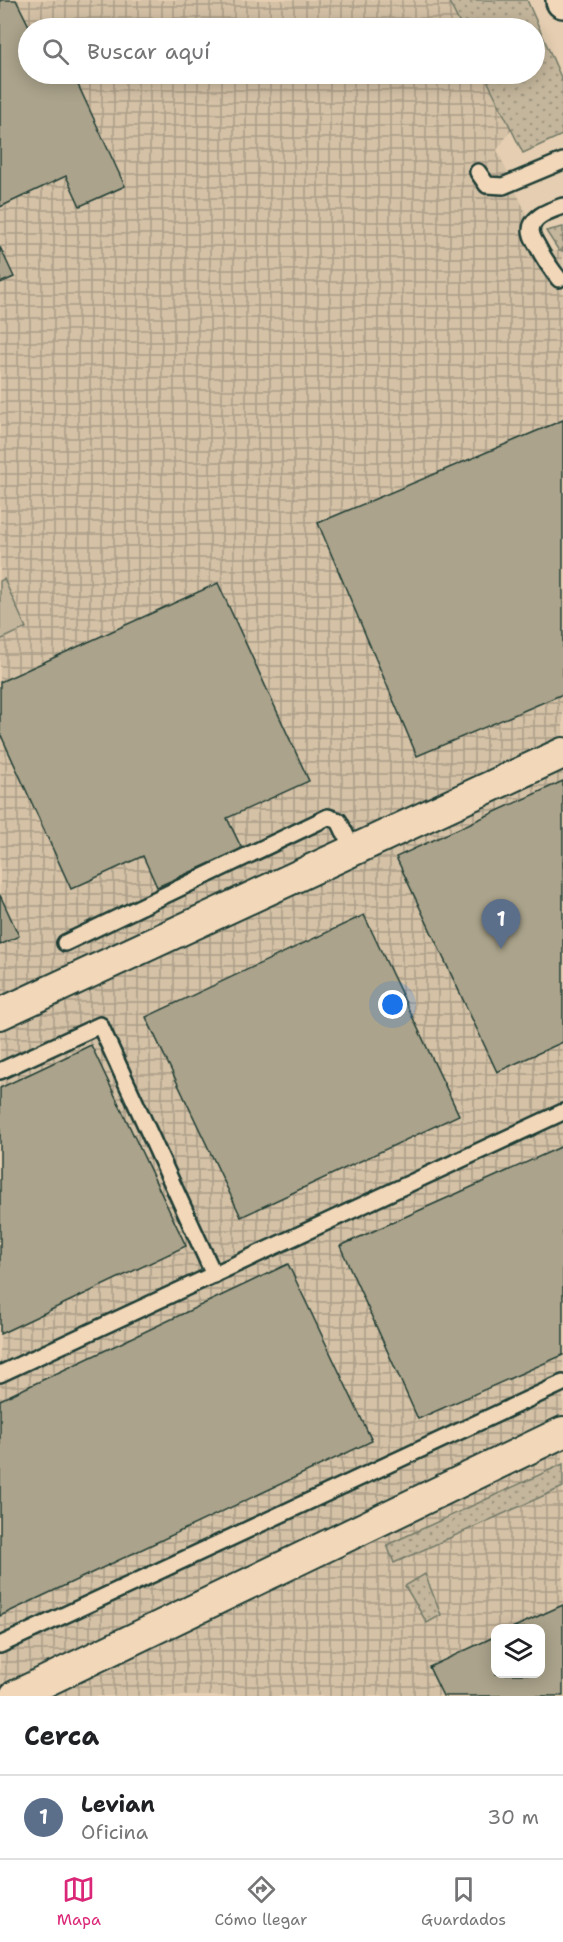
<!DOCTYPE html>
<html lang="es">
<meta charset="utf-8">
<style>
:root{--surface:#fff;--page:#f6f6f6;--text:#202124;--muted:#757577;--line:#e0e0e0;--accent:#db2777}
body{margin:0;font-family:"Shantell Sans",sans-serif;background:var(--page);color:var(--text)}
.controls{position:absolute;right:18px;bottom:18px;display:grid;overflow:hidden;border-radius:12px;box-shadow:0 3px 15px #0003}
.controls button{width:54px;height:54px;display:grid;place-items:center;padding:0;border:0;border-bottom:2px solid var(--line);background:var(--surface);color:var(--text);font:30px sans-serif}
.you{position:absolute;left:393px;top:1005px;width:21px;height:21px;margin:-15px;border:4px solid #fff;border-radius:50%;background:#1a73e8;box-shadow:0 0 0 9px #1a73e833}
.badge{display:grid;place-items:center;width:39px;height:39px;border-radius:50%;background:var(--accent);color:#fff;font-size:20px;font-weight:700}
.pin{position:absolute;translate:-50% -50px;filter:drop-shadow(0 2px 3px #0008)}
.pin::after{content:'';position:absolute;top:32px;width:21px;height:18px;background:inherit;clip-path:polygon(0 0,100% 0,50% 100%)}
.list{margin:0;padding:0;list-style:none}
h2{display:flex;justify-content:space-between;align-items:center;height:78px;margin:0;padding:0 24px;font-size:26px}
h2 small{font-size:20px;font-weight:400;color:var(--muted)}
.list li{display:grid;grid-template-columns:39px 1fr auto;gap:18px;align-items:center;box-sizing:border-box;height:84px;padding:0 24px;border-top:2px solid var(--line)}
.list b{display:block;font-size:22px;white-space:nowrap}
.list p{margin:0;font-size:20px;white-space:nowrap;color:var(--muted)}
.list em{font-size:20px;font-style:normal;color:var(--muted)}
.icon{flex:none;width:33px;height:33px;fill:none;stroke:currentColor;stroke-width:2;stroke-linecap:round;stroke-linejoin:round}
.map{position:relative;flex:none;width:563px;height:1696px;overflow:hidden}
.search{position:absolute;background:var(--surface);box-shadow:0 3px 15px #0003;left:18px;right:18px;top:18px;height:66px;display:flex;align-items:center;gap:15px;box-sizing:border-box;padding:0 21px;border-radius:33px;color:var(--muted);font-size:22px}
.sheet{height:162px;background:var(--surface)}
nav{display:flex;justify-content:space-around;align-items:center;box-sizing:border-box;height:84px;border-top:2px solid var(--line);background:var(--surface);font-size:16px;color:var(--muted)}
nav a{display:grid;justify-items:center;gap:3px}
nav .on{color:var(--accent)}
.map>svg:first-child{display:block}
.industrial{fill:url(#industrial-grid);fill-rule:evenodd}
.grass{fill:url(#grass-dots);stroke:#727a68;stroke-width:1.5}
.pitch{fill:#c4b69c;stroke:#727a68;stroke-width:1.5}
.building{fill:#aba38b;stroke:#1f3d34;stroke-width:1.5}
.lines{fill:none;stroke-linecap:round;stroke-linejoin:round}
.lane-casing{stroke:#1f3d34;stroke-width:20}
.street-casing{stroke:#1f3d34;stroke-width:34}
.secondary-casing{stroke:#1f3d34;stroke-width:38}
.lane{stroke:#f2d7b9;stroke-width:15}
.street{stroke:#f2d7b9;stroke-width:30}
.secondary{stroke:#f2d7b9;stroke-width:33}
</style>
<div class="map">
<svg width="563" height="1696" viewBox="0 0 563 1696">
<defs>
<pattern id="industrial-grid" width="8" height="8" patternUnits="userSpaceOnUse" patternTransform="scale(1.5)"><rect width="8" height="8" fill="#d4c1a6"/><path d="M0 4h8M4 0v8" fill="none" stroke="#ab9e88"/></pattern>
<pattern id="grass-dots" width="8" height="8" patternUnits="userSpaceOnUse" patternTransform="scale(1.5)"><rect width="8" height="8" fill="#c4b69c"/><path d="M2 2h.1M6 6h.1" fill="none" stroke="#9f9580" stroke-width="1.8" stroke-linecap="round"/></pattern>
</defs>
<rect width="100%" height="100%" fill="#e5ceb1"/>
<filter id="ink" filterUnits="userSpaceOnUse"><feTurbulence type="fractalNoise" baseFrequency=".0167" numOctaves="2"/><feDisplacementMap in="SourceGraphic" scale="12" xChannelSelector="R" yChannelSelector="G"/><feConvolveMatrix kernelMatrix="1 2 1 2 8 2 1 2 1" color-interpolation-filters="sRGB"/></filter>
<g filter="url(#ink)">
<path class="industrial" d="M 0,0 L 499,0 L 513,28 L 28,28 L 28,74 L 534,74 L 541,88 L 497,150 L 543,250 L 563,251 L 563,1696 L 0,1696 ZM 496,1628 L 540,1628 L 540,1674 L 496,1674 Z"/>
<g class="grass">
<path d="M 448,0 L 527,0 L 563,82 L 562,135 L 523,153 L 484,74 L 534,74 L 534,28 L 462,28 Z"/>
<path d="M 563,227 L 563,251 L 559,251 L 546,231 Z"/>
<path d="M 563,1464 L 563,1487 L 394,1563 L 387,1545 Z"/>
<path d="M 425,1574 L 441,1615 L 427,1623 L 405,1586 Z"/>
</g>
<path class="pitch" d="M 4,579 L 26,628 L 0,640 L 0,581 Z"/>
<g class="building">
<path d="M 0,0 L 16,0 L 30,28 L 28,74 L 73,74 L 125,186 L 80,206 L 66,176 L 0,207 Z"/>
<path d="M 0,247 L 14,277 L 0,283 Z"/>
<path d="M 563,420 L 563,694 L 417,756 L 318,523 Z"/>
<path d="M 218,583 L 309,781 L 227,818 L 242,849 L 157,887 L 143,856 L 71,889 L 0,733 L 0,682 Z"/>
<path d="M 563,781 L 563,1042 L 497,1072 L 396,857 Z"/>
<path d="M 0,895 L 19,936 L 0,945 Z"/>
<path d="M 364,915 L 459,1115 L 241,1217 L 146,1017 Z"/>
<path d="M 91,1045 L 186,1246 L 0,1334 L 0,1088 Z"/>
<path d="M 563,1146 L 563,1355 L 418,1419 L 340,1246 Z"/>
<path d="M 288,1264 L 372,1441 L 0,1616 L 0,1400 Z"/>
<path d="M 563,1605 L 563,1696 L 443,1696 L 429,1667 L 496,1636 L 496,1674 L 540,1674 L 540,1628 L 512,1628 Z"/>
</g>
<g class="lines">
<defs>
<g id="lane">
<path d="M 478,172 L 487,185 L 503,186 L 563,161"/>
<path d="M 559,279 C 551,269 544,259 538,247 C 536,243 533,239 532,235 C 526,218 551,210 563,206"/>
<path d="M 65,943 L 328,817 L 339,821 L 353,850"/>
<path d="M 0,1071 L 100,1025 L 214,1275"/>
<path d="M 0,1374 L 563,1112"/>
<path d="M 0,1645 L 563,1383"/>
</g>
<g id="street">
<path d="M 0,1014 L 563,753"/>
<path d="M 15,1696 L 563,1432"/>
</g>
<path id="secondary" d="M 563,0 L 563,1"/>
</defs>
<use href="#lane" class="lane-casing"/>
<use href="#street" class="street-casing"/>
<use href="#secondary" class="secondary-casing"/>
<use href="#lane" class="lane"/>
<use href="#street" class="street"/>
<use href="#secondary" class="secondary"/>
</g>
</g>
</svg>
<div class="controls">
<button><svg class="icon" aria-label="layers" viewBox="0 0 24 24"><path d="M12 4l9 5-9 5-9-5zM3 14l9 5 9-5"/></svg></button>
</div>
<div class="you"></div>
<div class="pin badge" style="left:501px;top:949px;background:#5c6f8a">1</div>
<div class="search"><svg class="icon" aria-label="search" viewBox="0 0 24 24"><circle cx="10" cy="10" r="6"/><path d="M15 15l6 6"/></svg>Buscar aquí</div>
</div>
<section class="sheet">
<h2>Cerca<small></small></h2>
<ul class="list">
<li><span class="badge" style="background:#5c6f8a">1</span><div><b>Levian</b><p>Oficina</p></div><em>30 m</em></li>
</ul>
</section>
<nav>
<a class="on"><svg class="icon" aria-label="map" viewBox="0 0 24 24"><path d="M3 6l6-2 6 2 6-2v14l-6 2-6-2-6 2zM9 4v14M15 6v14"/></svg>Mapa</a>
<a><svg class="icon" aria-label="directions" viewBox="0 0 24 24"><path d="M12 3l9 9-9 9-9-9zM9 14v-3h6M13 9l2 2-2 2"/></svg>Cómo llegar</a>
<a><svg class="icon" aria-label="saved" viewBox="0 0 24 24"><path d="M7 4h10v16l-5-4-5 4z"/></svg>Guardados</a>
</nav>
